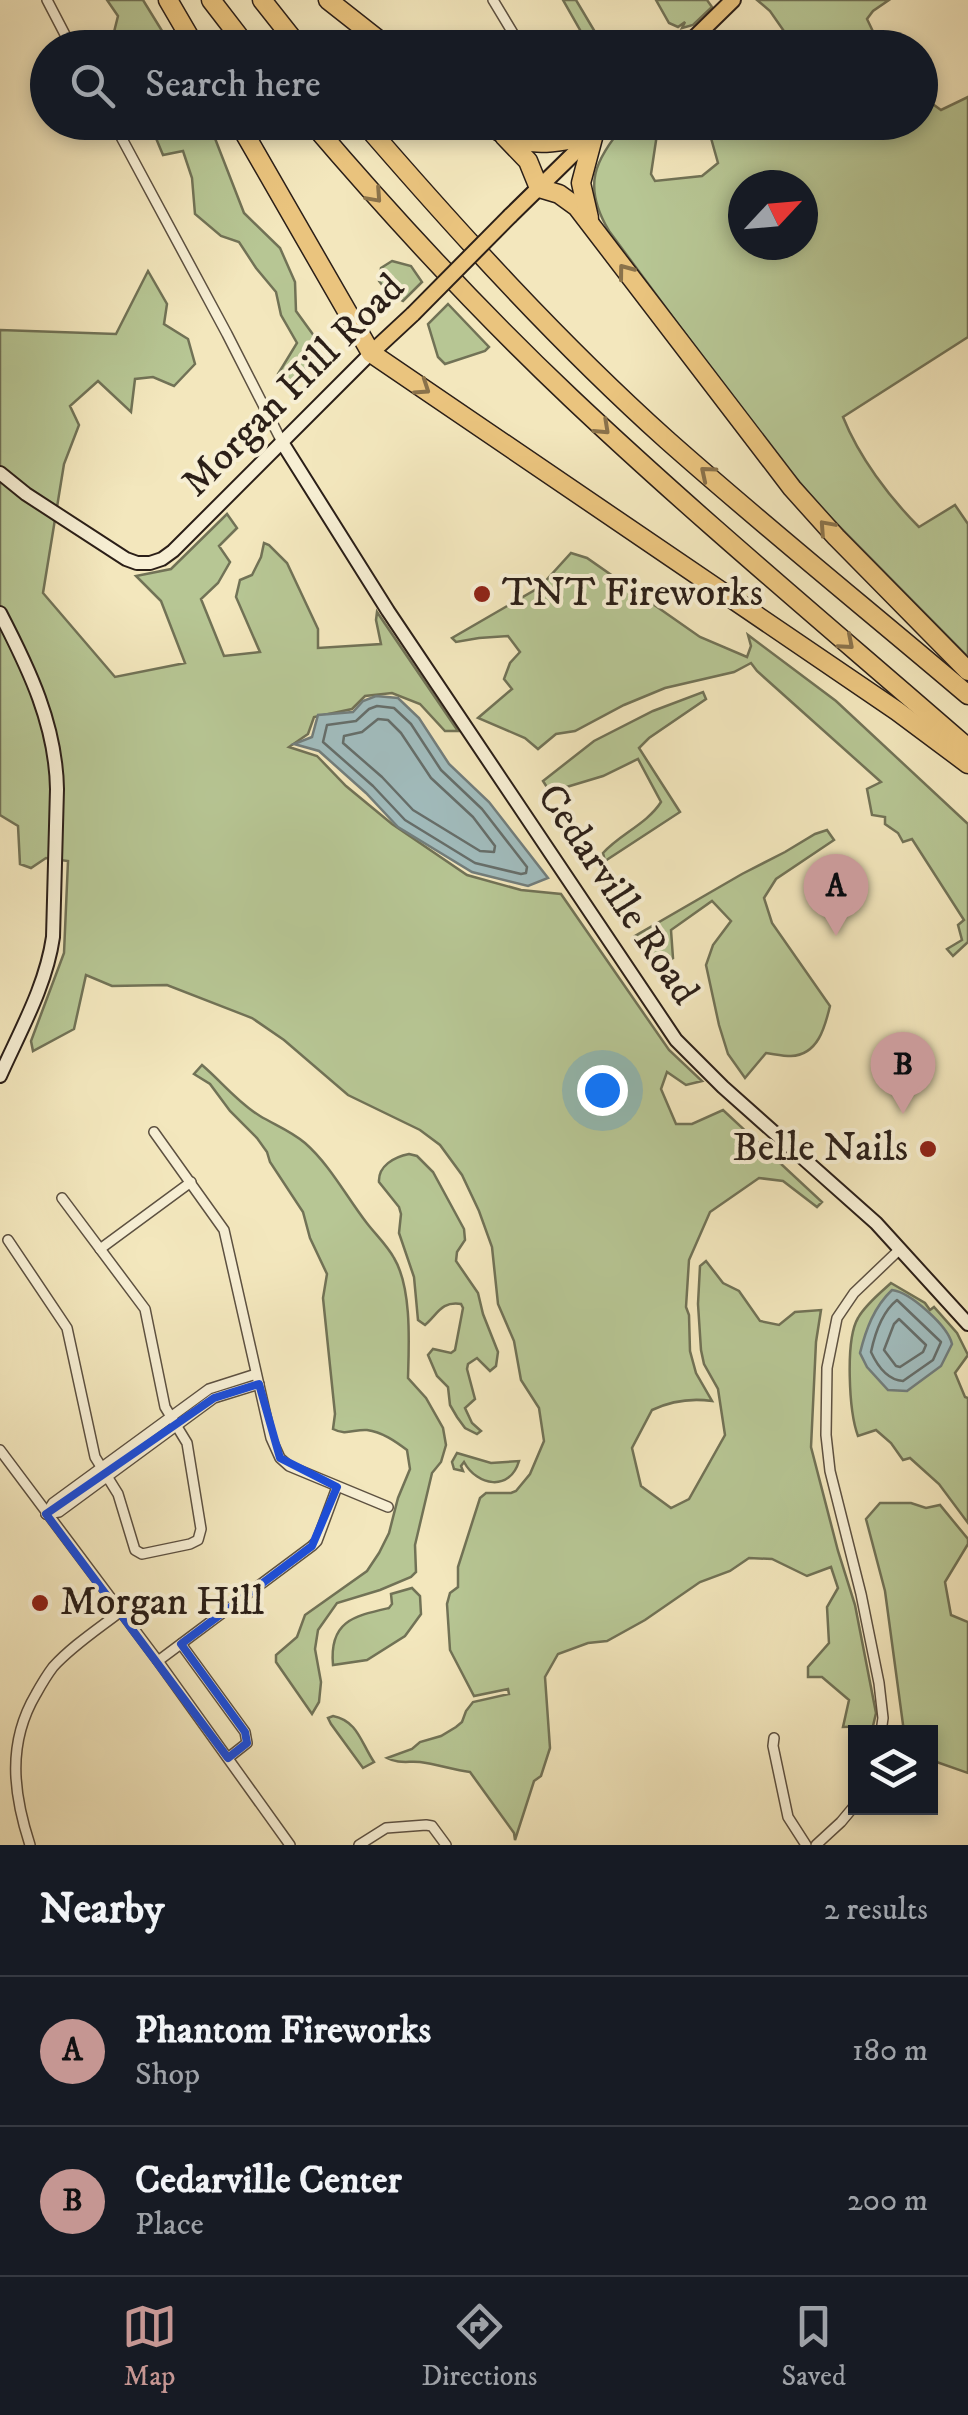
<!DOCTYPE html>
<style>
:root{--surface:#171b24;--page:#242831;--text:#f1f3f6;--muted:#9ea1a6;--line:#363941;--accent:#c59692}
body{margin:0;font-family:"IM FELL DW Pica",serif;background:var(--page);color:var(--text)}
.controls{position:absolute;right:30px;bottom:30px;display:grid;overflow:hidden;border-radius:0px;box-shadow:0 5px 15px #0003}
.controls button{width:90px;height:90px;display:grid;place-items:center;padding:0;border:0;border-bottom:2px solid var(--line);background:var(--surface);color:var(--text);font:50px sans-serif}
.compass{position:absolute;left:728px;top:170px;width:90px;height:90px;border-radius:50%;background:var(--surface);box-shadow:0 5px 15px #0003;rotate:64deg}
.you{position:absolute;left:602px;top:1090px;width:35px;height:35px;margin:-25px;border:8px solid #fff;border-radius:50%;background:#1a73e8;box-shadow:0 0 0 15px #1a73e833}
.badge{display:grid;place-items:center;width:65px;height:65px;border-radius:50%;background:var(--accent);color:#111;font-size:32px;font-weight:700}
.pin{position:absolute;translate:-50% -82px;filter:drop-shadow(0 2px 5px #0008)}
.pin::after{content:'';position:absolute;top:52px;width:35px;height:30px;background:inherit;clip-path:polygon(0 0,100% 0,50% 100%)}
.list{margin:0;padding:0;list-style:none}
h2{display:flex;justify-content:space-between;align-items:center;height:130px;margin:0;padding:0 40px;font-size:42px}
h2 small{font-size:32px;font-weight:400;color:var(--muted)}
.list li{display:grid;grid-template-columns:65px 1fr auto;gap:30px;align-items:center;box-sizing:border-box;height:150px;padding:0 40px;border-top:2px solid var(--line)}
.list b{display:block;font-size:38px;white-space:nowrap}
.list p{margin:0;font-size:32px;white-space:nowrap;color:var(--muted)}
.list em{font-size:32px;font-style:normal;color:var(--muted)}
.icon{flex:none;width:55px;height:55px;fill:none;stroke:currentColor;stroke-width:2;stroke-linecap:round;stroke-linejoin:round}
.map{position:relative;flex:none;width:968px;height:1845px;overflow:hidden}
.search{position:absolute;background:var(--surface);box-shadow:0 5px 15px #0003;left:30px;right:30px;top:30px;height:110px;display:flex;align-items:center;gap:25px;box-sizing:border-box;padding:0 35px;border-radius:55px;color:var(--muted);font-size:38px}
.sheet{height:430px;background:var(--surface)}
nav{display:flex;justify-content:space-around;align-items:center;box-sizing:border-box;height:140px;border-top:2px solid var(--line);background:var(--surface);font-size:28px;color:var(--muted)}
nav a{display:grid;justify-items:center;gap:5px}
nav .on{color:var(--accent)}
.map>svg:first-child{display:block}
.green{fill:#b7c694;stroke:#717256;stroke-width:2.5;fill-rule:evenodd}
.water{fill:#a1bcbd;stroke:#727d7b;stroke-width:2.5}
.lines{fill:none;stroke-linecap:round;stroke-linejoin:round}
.shore{stroke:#666e6a;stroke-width:2.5}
.minor-casing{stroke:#5d5141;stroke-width:12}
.secondary-casing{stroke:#2b1f18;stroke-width:16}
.primary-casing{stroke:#2b1f18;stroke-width:18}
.motorway-casing{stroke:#2b1f18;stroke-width:21}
.minor{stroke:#f7efd4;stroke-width:9}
.secondary{stroke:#f7efd4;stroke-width:12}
.primary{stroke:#eac47e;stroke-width:14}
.motorway{stroke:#eac47e;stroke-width:18}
.primary-bridge-casing{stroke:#2b1f18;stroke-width:18;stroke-linecap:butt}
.primary-bridge{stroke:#eac47e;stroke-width:14}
.oneway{stroke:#8a724b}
.marked{fill:none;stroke:#1d4ed8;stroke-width:8;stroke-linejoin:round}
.poi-dot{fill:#8f2418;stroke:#f7efd4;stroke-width:4}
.labels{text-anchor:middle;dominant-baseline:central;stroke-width:8;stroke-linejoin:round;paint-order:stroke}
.street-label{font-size:40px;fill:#2b1f18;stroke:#f7efd4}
.poi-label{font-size:40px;fill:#2b1f18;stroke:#f7efd4;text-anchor:start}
</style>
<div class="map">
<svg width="968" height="1845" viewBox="0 0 968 1845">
<rect width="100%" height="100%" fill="#f3e7bd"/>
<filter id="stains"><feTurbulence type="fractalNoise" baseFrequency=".002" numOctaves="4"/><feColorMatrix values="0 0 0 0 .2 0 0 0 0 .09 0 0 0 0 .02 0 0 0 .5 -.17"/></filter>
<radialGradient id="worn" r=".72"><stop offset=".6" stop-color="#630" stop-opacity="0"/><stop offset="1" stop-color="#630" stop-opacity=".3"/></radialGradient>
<g class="green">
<path d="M 107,0 L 143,0 L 172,47 L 122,47 L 113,36 L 118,16 Z"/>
<path d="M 563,0 L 576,0 L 604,47 L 578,47 L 588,44 Z"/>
<path d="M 656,0 L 707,0 L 712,7 L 693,25 L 682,28 L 685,22 L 678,27 L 669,23 Z"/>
<path d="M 757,0 L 889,0 L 873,11 L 867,19 L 878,42 L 885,47 L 795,47 L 770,11 Z"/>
<path d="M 921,90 L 927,100 L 941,110 L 968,97 L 968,337 L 843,417 C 859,457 889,497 919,527 L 955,505 L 968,524 L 968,657 L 824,511 L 766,443 L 609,231 C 582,186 594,160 626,123 L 648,123 L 657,134 L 651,174 L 655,181 L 702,176 L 718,163 L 709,131 L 696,123 L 920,122 ZM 743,185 L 803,185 L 803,245 L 743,245 Z"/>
<path d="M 152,123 L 209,123 L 244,213 L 280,248 L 295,282 L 296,311 L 317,340 L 309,363 L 293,388 L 280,384 L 278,374 L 297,343 L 281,315 L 276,292 L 256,268 L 239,242 L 221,236 L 195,214 L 192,178 L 183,151 L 163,155 L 153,131 Z"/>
<path d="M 392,261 L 411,266 L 422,282 L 403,301 L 389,294 L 379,281 L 381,268 Z"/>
<path d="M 148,271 L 167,304 L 164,324 L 188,339 L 195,364 L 174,386 L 153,377 L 135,379 L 131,412 L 98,381 L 70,406 L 79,425 L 64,464 L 43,593 L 115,677 L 185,663 L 161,601 L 136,576 L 171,569 L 227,514 L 237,528 L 219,546 L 230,562 L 218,583 L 201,599 L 224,656 L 260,652 L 236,597 L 240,580 L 252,575 L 261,557 L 264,543 L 269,545 L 287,563 L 318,629 L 318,648 L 381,644 L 376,620 L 377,612 L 458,731 L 445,731 L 420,704 L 392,693 L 365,696 L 352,709 L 314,717 L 308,734 L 289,747 L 317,756 L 346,786 L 392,824 L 467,875 L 521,890 L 561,894 L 669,1050 L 702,1081 L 686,1085 L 667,1072 L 661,1089 L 676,1124 L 692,1124 L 723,1110 L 822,1202 L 817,1207 L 783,1181 L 759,1178 L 710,1212 L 689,1260 L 686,1307 L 689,1315 L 690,1351 L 696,1373 L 712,1401 C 691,1398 671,1401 652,1410 L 632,1448 L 641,1486 L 671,1508 L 689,1499 L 725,1435 L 718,1389 L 704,1364 L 701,1350 L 698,1304 L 700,1266 L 706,1261 L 723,1283 L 739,1291 L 760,1321 L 779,1325 L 795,1312 L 821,1310 L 816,1342 L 811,1447 L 838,1551 L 855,1605 L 876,1713 L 873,1726 L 843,1727 L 849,1700 L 822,1677 L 808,1677 L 808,1667 L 829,1643 L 827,1607 L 838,1588 L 831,1567 L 807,1576 L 772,1559 L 749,1558 L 730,1571 L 700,1582 L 645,1620 L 607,1641 L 588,1643 L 558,1654 L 545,1677 L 550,1748 L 541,1776 L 534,1781 L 515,1840 L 514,1833 L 470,1772 C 453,1770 437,1764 420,1762 C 408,1761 398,1764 387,1758 L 412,1749 L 420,1742 L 441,1736 L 456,1727 L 462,1722 L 466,1711 L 473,1702 L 509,1694 L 508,1689 L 474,1696 L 450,1650 L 447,1604 L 450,1593 L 458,1587 L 458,1567 L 480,1498 L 486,1493 L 511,1493 L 516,1491 L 530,1474 L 544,1441 L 539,1408 L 521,1380 L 514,1341 L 498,1304 L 492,1247 L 479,1211 L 462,1175 L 440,1145 L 420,1130 L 348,1095 L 284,1040 L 252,1018 L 167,985 L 112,986 L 86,975 L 74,1029 L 33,1051 L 31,1041 L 64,953 L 68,861 L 46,858 L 31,868 L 20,864 L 18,826 L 0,815 L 0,330 L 116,334 Z"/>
<path d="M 448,304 L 489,347 L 485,351 L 445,364 L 438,357 L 428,324 Z"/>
<path d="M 571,553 L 587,558 L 700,637 L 747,657 L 751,646 L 748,635 L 836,701 L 968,824 L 968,942 L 953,956 L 947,949 L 962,940 L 958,925 L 964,920 L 912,839 L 903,842 L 898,833 L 885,824 L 885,817 L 872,815 L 867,789 L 881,782 L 757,671 L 751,663 L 734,672 L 665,688 L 624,705 L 575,731 L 556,734 L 538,749 L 525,738 L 478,718 L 512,689 L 504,679 L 510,663 L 520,652 L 508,636 L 479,638 L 456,642 L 452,638 L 540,587 Z"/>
<path d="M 703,692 L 706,699 L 649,738 L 639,748 L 680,812 L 605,861 L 603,853 C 620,834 647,824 661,802 L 638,759 L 603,776 L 550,792 L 543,781 L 594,741 L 653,711 Z"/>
<path d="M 827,830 L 834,840 L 776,879 L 764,898 L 772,923 L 830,1006 C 825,1027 818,1055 791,1056 C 783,1056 774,1054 766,1053 L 745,1078 L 728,1054 L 719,1025 L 706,965 L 713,945 L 731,921 L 712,901 L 671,930 L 673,958 L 656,969 L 635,936 L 742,874 L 785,852 L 815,834 Z"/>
<path d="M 202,1065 C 221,1081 238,1103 260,1116 C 275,1125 291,1131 305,1143 C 330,1165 346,1196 366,1222 C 375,1234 387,1245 394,1258 C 412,1288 409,1344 408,1378 L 426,1398 L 443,1428 L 446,1445 L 441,1462 L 432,1473 L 415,1545 L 416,1572 L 411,1577 L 380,1590 L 337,1603 L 318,1630 L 315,1649 L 321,1682 L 319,1702 L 312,1714 L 276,1662 L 276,1655 L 297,1637 L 305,1615 L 367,1571 L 379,1553 L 389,1533 L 398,1498 L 410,1469 L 407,1450 C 395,1441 382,1432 367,1430 C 354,1429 346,1436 333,1429 L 335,1414 L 323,1298 L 327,1274 L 310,1238 L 303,1212 L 270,1162 L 267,1152 L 257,1138 L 230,1111 L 210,1084 L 194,1074 Z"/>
<path d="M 409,1154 L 417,1156 L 433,1172 L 464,1229 L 465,1240 L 457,1252 L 456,1261 L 478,1293 L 483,1314 L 498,1352 L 496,1366 L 490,1371 L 477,1358 L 468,1364 L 467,1369 L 475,1399 L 465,1408 L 472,1423 L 481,1431 L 477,1434 L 465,1428 L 457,1417 L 450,1405 L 448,1387 L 437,1376 L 428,1355 L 433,1349 L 451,1353 L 455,1350 L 463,1308 L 461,1304 C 441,1301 438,1314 425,1325 L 418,1320 L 414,1277 L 399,1233 L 401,1214 L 399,1207 L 379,1182 C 378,1166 394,1157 409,1154 Z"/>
<path d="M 891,1283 L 925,1303 L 930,1310 L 934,1307 L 957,1333 L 968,1355 L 955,1373 L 965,1397 L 968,1398 L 968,1523 L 939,1484 L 910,1458 L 903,1460 L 891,1443 L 876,1430 L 858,1436 C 849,1412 845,1340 858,1318 C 865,1305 880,1293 891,1283 Z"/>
<path d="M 457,1453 L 491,1463 L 519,1461 C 510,1492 477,1486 464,1462 L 461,1466 L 463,1471 L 454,1469 L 452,1462 Z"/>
<path d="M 880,1503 L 911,1503 L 926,1508 L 940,1505 L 968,1539 L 968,1544 L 945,1582 L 951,1615 L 968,1622 L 968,1773 L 931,1760 L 930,1732 L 904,1732 L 885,1591 L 866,1519 Z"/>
<path d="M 412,1588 L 420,1596 L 421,1614 L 405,1636 L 367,1660 L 333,1665 C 329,1621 354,1616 389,1608 L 392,1604 L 391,1594 Z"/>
<path d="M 333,1716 C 358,1721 361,1743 374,1762 L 363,1768 L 331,1724 L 328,1718 Z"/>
</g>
<g class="water">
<path d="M 376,696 L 398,698 L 419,718 L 449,764 L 489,802 L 548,878 L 528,886 L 472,872 L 398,827 L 366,793 L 319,751 L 294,744 L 312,737 L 318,715 L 353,712 L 363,701 Z"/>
<path d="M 892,1290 C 910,1292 948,1326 952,1344 L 941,1366 L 907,1391 L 888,1390 L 867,1367 L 860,1353 C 866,1329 874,1307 892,1290 Z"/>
</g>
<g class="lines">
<g class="shore">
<path d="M 377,706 L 394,708 L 411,724 L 441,770 L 482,809 L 527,867 L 526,873 L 521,874 L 475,863 L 405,820 L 373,786 L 323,742 L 327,725 L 356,721 L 369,709 Z"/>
<path d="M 378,719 L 388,720 L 401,733 L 431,778 L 473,817 L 495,846 L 494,852 L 480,851 L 413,810 L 382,777 L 343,743 L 344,736 L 362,732 Z"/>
<path d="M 897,1300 L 941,1342 L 933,1360 L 903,1381 C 887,1380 877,1365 871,1352 C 875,1333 882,1312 897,1300 Z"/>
<path d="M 899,1319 L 926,1345 L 923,1352 L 900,1367 L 896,1366 L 884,1350 L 894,1324 Z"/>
</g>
<defs>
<g id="minor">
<path d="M 47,0 L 72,48"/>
<path d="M 493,0 L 522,48"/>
<path d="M 113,122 L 227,334 L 283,444"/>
<path d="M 154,1132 L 224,1230 L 271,1438 L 280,1458 L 289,1466 L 388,1507"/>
<path d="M 8,1240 L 67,1328 L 95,1457 L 118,1494 L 135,1550 L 142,1554 L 190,1544 L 198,1540 L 201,1529 L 187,1443 L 165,1407 L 145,1309 L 62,1198"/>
<path d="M 100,1249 L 191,1182"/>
<path d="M 0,1450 L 158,1661 L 290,1845"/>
<path d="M 46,1514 L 53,1503 L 209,1389 L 256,1374"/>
<path d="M 46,1514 L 59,1512 L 214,1398 L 259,1384"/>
<path d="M 181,1644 L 245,1732 L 247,1743 L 228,1758"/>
<path d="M 158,1661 L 312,1546 L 317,1541 L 337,1487"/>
<path d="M 881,1732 L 883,1718 L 879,1683 L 861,1594 L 830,1471 L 826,1435 L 827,1368 L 837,1318 L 854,1293 L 900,1249"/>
<path d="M 774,1738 L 773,1746 L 788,1817 L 806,1845"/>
<path d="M 30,1845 C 13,1793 7,1743 36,1694 C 41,1685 47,1675 53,1667 C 72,1646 98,1629 120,1612"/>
<path d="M 359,1845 L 386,1828 L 426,1825 L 432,1826 L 446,1845"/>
<path d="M 816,1845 L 841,1822 L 856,1804"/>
</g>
<g id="secondary">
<path d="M 283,444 L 388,611 L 676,1040 L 723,1087 L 876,1223 L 968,1324"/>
<path d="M 0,473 L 26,494 L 126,559 L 137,563 L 150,563 L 162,559 L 173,551 L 371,353"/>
<path d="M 0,613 C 29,669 56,725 57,789 L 53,937 C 46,986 20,1031 0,1076"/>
</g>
<g id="primary">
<path d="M 684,48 L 733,0"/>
<path d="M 510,216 L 606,122"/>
<path d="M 371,353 L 413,314"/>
</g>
<g id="motorway">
<path d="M 168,0 L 196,48"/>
<path d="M 211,0 L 248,48"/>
<path d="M 262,0 L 300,48"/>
<path d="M 328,0 L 389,48"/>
<path d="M 238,122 L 371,353 L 897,711 L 968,764"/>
<path d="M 311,122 C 393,218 479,311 571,398 C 699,519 835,632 968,748"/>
<path d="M 363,122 C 459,233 558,342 667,440 C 765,527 868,610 968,695"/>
<path d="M 485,122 C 520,150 553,145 594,134"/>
<path d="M 504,136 L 528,161 L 539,188 L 559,194 L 577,207 L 792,488 L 836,537 L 968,671"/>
<path d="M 589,218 L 581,183 L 594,134"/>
</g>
</defs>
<use href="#minor" class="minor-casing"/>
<use href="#secondary" class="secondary-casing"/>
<use href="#primary" class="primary-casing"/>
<use href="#motorway" class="motorway-casing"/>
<use href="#minor" class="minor"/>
<use href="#secondary" class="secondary"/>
<use href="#primary" class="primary"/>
<use href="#motorway" class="motorway"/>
<defs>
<path id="primary-bridge" d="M 413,314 L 510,216"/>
</defs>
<use href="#primary-bridge" class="primary-bridge-casing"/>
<use href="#primary-bridge" class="primary-bridge"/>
</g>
<defs><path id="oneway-chevron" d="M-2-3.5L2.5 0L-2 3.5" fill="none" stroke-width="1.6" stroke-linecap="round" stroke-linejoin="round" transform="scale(2.5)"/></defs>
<g class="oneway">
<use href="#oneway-chevron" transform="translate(375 196) rotate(48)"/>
<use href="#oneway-chevron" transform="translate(625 271) rotate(-127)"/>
<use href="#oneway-chevron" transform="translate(423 388) rotate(34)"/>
<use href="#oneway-chevron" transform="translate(603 428) rotate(43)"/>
<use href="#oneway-chevron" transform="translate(707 473) rotate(-140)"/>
<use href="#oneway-chevron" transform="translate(826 527) rotate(-132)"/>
<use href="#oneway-chevron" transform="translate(847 643) rotate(41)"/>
</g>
<path class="marked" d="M 259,1384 L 280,1458 L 337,1487 L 312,1546 L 181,1644 L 245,1732 L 247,1743 L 228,1758 L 46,1514 L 214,1398 Z"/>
<g class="poi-dot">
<circle cx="482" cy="594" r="10"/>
<circle cx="928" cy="1149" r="10"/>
<circle cx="40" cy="1603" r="10"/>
</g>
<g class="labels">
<g class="street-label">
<text transform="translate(294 386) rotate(-45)">Morgan Hill Road</text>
<text transform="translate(617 895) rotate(56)">Cedarville Road</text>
</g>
<g class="poi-label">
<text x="502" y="594">TNT Fireworks</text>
<text x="908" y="1149" text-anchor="end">Belle Nails</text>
<text x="60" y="1603">Morgan Hill</text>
</g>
</g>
<rect width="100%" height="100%" filter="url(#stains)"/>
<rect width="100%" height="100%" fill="url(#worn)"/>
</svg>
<div class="controls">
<button><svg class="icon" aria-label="layers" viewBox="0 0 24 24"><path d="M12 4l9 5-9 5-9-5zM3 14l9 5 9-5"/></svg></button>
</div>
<svg class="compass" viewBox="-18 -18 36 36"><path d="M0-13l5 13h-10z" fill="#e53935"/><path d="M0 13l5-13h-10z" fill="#9ea1a6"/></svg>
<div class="you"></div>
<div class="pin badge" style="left:836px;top:936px">A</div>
<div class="pin badge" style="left:903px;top:1114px">B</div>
<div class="search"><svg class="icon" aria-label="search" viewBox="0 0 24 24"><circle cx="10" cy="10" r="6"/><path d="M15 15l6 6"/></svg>Search here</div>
</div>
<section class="sheet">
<h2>Nearby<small>2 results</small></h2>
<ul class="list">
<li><span class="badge">A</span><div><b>Phantom Fireworks</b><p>Shop</p></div><em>180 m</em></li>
<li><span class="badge">B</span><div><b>Cedarville Center</b><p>Place</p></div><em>200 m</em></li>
</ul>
</section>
<nav>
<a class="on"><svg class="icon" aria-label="map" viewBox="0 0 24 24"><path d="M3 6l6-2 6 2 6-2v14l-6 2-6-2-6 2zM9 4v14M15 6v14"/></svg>Map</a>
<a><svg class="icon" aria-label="directions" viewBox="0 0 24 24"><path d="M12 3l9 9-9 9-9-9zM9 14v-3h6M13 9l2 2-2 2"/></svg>Directions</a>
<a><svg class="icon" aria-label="saved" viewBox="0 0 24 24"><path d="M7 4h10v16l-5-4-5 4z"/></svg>Saved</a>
</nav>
